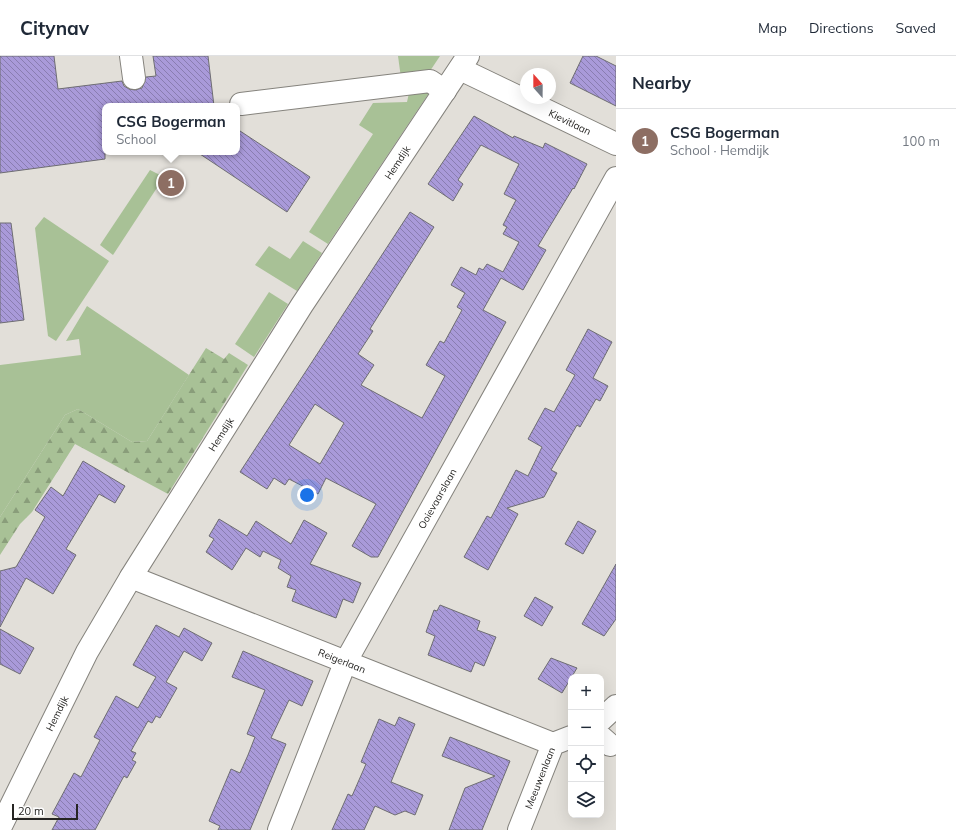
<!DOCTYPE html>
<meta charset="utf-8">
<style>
:root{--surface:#fff;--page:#f6f6f7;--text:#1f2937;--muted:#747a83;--line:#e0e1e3;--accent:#db2777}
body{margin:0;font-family:Mulish,sans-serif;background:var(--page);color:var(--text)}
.controls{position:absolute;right:12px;bottom:12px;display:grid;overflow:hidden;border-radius:8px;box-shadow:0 4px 16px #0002}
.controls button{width:36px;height:36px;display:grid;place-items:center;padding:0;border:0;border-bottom:1px solid var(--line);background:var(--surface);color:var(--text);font:20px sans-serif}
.compass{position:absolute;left:520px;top:12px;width:36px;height:36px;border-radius:50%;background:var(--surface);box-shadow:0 4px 16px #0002;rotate:339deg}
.scale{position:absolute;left:12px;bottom:10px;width:66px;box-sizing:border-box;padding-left:4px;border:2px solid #262523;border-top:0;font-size:11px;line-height:14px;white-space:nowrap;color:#262523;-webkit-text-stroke:3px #fff;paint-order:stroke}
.you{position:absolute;left:307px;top:439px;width:14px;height:14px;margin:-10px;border:3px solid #fff;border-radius:50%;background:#1a73e8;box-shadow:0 0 0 6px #1a73e833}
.badge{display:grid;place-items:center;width:26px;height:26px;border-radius:50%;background:var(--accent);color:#fff;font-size:13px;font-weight:700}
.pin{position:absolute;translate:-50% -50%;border:2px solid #fff;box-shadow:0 1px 4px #0006}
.popup{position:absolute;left:102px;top:47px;width:138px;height:52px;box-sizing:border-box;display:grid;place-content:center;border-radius:8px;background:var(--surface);filter:drop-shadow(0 1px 3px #0005);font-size:13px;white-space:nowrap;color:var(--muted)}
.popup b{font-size:15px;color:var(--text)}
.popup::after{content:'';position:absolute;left:50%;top:100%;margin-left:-8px;border:8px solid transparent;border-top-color:var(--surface)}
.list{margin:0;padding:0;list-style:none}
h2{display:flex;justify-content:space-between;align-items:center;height:52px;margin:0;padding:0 16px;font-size:17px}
h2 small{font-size:13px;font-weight:400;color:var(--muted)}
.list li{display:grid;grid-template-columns:26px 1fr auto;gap:12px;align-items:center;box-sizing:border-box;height:64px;padding:0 16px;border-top:1px solid var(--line)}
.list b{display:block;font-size:15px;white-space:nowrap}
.list p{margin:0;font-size:13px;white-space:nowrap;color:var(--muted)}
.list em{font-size:13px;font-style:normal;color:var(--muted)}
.icon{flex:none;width:22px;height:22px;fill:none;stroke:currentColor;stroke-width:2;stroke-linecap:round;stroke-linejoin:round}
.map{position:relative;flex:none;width:616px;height:774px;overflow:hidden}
header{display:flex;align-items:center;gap:24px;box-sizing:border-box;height:56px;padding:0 20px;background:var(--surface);border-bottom:1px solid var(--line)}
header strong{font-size:19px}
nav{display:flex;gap:22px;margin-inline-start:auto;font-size:14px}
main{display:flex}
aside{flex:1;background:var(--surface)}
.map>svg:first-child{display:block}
.grass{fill:#a8c196}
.forest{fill:url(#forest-firs)}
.building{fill:url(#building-back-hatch);stroke:#6e6d72;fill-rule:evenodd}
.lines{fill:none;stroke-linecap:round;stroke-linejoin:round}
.minor-casing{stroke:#85837d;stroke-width:24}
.minor{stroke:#fff;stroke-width:22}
.labels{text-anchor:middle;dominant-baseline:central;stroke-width:3.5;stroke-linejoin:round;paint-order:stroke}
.street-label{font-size:10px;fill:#262523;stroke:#fff}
</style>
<header>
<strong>Citynav</strong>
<nav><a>Map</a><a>Directions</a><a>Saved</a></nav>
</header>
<main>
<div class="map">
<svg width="616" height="774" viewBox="0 0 616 774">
<defs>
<pattern id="forest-firs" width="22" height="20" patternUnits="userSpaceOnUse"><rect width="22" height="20" fill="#a8c196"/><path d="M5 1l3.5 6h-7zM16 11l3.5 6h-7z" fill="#899d7a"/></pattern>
<pattern id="building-back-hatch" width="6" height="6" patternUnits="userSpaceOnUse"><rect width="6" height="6" fill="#a99ad9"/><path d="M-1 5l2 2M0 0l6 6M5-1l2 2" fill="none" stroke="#897db0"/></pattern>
</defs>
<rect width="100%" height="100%" fill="#e2dfd9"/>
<g class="grass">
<path d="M 398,0 L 440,0 L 428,18 L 401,22 Z"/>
<path d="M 431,34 L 328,188 L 309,176 L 373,78 L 359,69 L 373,47 L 407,46 L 409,37 Z"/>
<path d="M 150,114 L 164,121 L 113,199 L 100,189 Z"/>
<path d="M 44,161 L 109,205 L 56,285 L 48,280 L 35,172 Z"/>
<path d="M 303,185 L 322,197 L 297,235 L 255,209 L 269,190 L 290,203 Z"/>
<path d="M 269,236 L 288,248 L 254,301 L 235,288 Z"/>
<path d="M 87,250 L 189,319 L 147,385 L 132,386 L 78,353 L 65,359 L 0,461 L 0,309 L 81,299 L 79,283 L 66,285 Z"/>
</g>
<path class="forest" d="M 206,292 L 224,303 L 229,297 L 248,309 L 168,438 L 75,388 L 32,456 L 20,468 L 0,499 L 0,461 L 65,359 L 78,353 L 132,386 L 147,385 Z"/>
<g class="building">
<path d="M 0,0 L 54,0 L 58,33 L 122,25 L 124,30 L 129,33 L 135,34 L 142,32 L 146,21 L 156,20 L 153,0 L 208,0 L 214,50 L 105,50 L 105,103 L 0,117 Z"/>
<path d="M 583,0 L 596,0 L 616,10 L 616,50 L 570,27 Z"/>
<path d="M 474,60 L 513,82 L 514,80 L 543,92 L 545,87 L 587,108 L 574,133 L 573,132 L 538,190 L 546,194 L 523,234 L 501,222 L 483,254 L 506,266 L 378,501 L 371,501 L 352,490 L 376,448 L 326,422 L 318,438 L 289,423 L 285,429 L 274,422 L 267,433 L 240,416 L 410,156 L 434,171 L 370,273 L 373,275 L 358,298 L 374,309 L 361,329 L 422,362 L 445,320 L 426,309 L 440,285 L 444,287 L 462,254 L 457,251 L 465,237 L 451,229 L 461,211 L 476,219 L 479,212 L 483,214 L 487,208 L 503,216 L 519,186 L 503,178 L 507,171 L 503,169 L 516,144 L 504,138 L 519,108 L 481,89 L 458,124 L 463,128 L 453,145 L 428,128 ZM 315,348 L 344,367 L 320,408 L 289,389 Z"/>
<path d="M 237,73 L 310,121 L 287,156 L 197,96 L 237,96 Z"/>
<path d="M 0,167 L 11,167 L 24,264 L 0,267 Z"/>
<path d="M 588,273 L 612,286 L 593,322 L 608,330 L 600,345 L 596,343 L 580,371 L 577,369 L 551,414 L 557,417 L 544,441 L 507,452 L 518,458 L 488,514 L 464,501 L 487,460 L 491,462 L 516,414 L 528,420 L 542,391 L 528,383 L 545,352 L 554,356 L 575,319 L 566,314 Z"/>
<path d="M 83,405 L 125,430 L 115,447 L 99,438 L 66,493 L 76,499 L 53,538 L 26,522 L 0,571 L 0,515 L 16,511 L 45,461 L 35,454 L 51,431 L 63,440 Z"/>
<path d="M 219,463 L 247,480 L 256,465 L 291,488 L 304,464 L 327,477 L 310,508 L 361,527 L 353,547 L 343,543 L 336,562 L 292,545 L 296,534 L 287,531 L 291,520 L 278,512 L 281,504 L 263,495 L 260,501 L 246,492 L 232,514 L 206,496 L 214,483 L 209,480 Z"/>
<path d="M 578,465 L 596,475 L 583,498 L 565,488 Z"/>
<path d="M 616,508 L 616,563 L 604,580 L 582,568 Z"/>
<path d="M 535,541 L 553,551 L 542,570 L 524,560 Z"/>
<path d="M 440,549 L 480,565 L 477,574 L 496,581 L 484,610 L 475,606 L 471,616 L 428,599 L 435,580 L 426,576 L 434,554 L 437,555 Z"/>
<path d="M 156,569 L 179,581 L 184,572 L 212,587 L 202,605 L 184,595 L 166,626 L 177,632 L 160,662 L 156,660 L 152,667 L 148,665 L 131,695 L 136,697 L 132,704 L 136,706 L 127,722 L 124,720 L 95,774 L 52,774 L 59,761 L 52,758 L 74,717 L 81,721 L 100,684 L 94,681 L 116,640 L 138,652 L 156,621 L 133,609 Z"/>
<path d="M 0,573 L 34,592 L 20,618 L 0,608 Z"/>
<path d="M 243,595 L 313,625 L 302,650 L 289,644 L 271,682 L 286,688 L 250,774 L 218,774 L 220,770 L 209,765 L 231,713 L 240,717 L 248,699 L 255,681 L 247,678 L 265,634 L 232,621 Z"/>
<path d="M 551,602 L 577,612 L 562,637 L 538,623 Z"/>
<path d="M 399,661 L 415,668 L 391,726 L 423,739 L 415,759 L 405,755 L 395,759 L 375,750 L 364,774 L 332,774 L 348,738 L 352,740 L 366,708 L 361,706 L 379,663 L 395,670 Z"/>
<path d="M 450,681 L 510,705 L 482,774 L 449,774 L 465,732 L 495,720 L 442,700 Z"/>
</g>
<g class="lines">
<defs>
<g id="minor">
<path d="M 131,0 L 134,22"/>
<path id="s1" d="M 460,13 L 616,88"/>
<path d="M 241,48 L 430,25 L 445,35"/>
<path id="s2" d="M 131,521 L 553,688"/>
<path d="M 601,664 L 616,650"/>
<path d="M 601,681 L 610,689"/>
<path id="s3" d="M 0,772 L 87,596 L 131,521 L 302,249 L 468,0"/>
<path id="s4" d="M 279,774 L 345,607 L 616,122"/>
<path id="s5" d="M 519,774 L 553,688 L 571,681"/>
</g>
</defs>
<use href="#minor" class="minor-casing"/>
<use href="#minor" class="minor"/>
</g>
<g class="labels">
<g class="street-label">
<text stroke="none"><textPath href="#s1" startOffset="122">Kievitlaan</textPath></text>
<text stroke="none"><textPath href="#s3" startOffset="776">Hemdijk</textPath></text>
<text stroke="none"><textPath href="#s3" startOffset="452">Hemdijk</textPath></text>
<text stroke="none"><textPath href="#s4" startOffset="368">Ooievaarslaan</textPath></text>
<text stroke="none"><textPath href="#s2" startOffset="227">Reigerlaan</textPath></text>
<text stroke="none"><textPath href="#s3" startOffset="128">Hemdijk</textPath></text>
<text stroke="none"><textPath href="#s5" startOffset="56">Meeuwenlaan</textPath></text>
</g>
</g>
</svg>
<div class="controls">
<button>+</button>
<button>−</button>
<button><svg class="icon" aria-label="locate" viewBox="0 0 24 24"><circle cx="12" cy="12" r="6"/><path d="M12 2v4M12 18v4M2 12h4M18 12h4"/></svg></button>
<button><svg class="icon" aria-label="layers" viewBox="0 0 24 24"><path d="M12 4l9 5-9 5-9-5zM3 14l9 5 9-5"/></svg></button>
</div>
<svg class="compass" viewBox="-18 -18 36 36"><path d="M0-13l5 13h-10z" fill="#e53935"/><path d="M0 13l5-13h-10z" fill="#747a83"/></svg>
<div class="scale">20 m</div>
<div class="you"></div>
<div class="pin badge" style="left:171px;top:127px;background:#8d6e63">1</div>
<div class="popup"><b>CSG Bogerman</b>School</div>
</div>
<aside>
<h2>Nearby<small></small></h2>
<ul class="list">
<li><span class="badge" style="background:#8d6e63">1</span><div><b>CSG Bogerman</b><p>School · Hemdijk</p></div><em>100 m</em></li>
</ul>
</aside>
</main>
